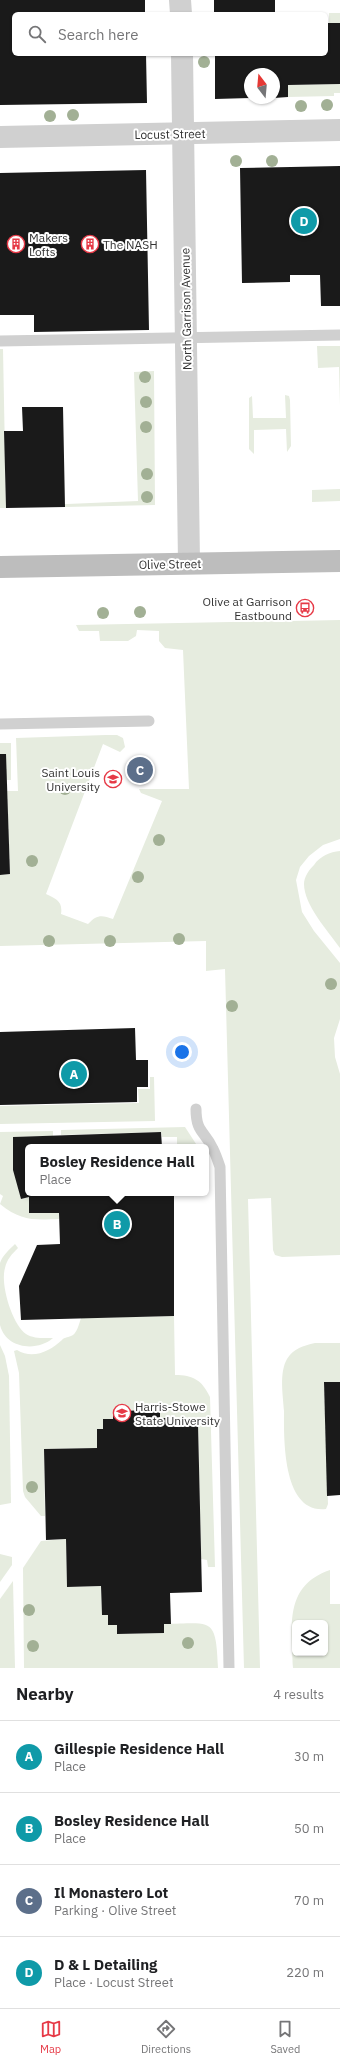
<!DOCTYPE html>
<meta charset="utf-8">
<style>
:root{--surface:#fff;--page:#f2f2f2;--text:#202124;--muted:#757577;--line:#e0e0e0;--accent:#e63946}
body{margin:0;font-family:"IBM Plex Sans",sans-serif;background:var(--page);color:var(--text)}
.controls{position:absolute;right:12px;bottom:12px;display:grid;overflow:hidden;border-radius:6px;box-shadow:0 1px 3px #0004}
.controls button{width:36px;height:36px;display:grid;place-items:center;padding:0;border:0;border-bottom:1px solid var(--line);background:var(--surface);color:var(--text);font:20px sans-serif}
.compass{position:absolute;left:244px;top:68px;width:36px;height:36px;border-radius:50%;background:var(--surface);box-shadow:0 1px 3px #0004;rotate:344deg}
.you{position:absolute;left:182px;top:1052px;width:14px;height:14px;margin:-10px;border:3px solid #fff;border-radius:50%;background:#1a73e8;box-shadow:0 0 0 6px #1a73e833}
.badge{display:grid;place-items:center;width:26px;height:26px;border-radius:50%;background:var(--accent);color:#fff;font-size:13px;font-weight:700}
.pin{position:absolute;translate:-50% -50%;border:2px solid #fff;box-shadow:0 1px 4px #0006}
.popup{position:absolute;left:25px;top:1144px;width:184px;height:52px;box-sizing:border-box;display:grid;place-content:center;border-radius:6px;background:var(--surface);filter:drop-shadow(0 1px 3px #0005);font-size:13px;white-space:nowrap;color:var(--muted)}
.popup b{font-size:15px;color:var(--text)}
.popup::after{content:'';position:absolute;left:50%;top:100%;margin-left:-8px;border:8px solid transparent;border-top-color:var(--surface)}
.list{margin:0;padding:0;list-style:none}
h2{display:flex;justify-content:space-between;align-items:center;height:52px;margin:0;padding:0 16px;font-size:17px}
h2 small{font-size:13px;font-weight:400;color:var(--muted)}
.list li{display:grid;grid-template-columns:26px 1fr auto;gap:12px;align-items:center;box-sizing:border-box;height:72px;padding:0 16px;border-top:1px solid var(--line)}
.list b{display:block;font-size:15px;white-space:nowrap}
.list p{margin:0;font-size:13px;white-space:nowrap;color:var(--muted)}
.list em{font-size:13px;font-style:normal;color:var(--muted)}
.icon{flex:none;width:22px;height:22px;fill:none;stroke:currentColor;stroke-width:2;stroke-linecap:round;stroke-linejoin:round}
.map{position:relative;flex:none;width:340px;height:1668px;overflow:hidden}
.search{position:absolute;background:var(--surface);box-shadow:0 1px 3px #0004;left:12px;right:12px;top:12px;height:44px;display:flex;align-items:center;gap:10px;box-sizing:border-box;padding:0 14px;border-radius:6px;color:var(--muted);font-size:15px}
.sheet{height:340px;background:var(--surface)}
nav{display:flex;justify-content:space-around;align-items:center;box-sizing:border-box;height:56px;border-top:1px solid var(--line);background:var(--surface);font-size:11px;color:var(--muted)}
nav a{display:grid;justify-items:center;gap:2px}
nav .on{color:var(--accent)}
.map>svg:first-child{display:block}
.green{fill:#e6ecdf;fill-rule:evenodd}
.building{fill:#1a1a1a}
.lines{fill:none;stroke-linecap:round;stroke-linejoin:round}
.lane{stroke:#d0d0d0;stroke-width:11}
.street{stroke:#d0d0d0;stroke-width:22}
.secondary{stroke:#bdbdbd;stroke-width:22}
.tree{fill:#a2b095}
.labels{text-anchor:middle;dominant-baseline:central;stroke-width:4;stroke-linejoin:round;paint-order:stroke}
.street-label{font-size:12px;fill:#333;stroke:#fff}
.poi-label{font-size:12px;fill:#333;stroke:#fff;text-anchor:start}
</style>
<div class="map">
<svg width="340" height="1668" viewBox="0 0 340 1668">
<rect width="100%" height="100%" fill="#fff"/>
<g class="green">
<rect x="329" y="13" width="11" height="10"/>
<path d="M 340,84 L 340,93 L 334,93 L 334,96 L 288,97 L 288,85 Z"/>
<path d="M 317,346 L 340,346 L 340,406 L 339,367 L 318,368 Z"/>
<path d="M 0,349 L 3,349 L 6,508 L 0,508 Z"/>
<path d="M 154,371 L 155,505 L 65,507 L 65,504 L 67,504 L 138,501 L 134,372 Z"/>
<path d="M 285,395 L 289,396 L 290,400 L 291,446 L 287,452 L 286,429 L 254,430 L 254,454 L 249,449 L 249,398 L 252,396 L 253,418 L 286,418 Z"/>
<path d="M 340,489 L 340,501 L 312,502 L 312,490 Z"/>
<path d="M 340,620 L 340,839 L 323,845 L 309,856 L 300,867 L 296,880 L 302,912 L 314,931 L 340,963 L 340,1019 L 334,1038 L 335,1057 L 340,1074 L 340,1255 L 282,1257 L 275,1255 L 273,1250 L 271,1198 L 248,1199 L 260,1668 L 244,1668 L 225,969 L 206,971 L 206,941 L 0,946 L 0,875 L 10,874 L 7,791 L 18,791 L 16,738 L 106,735 L 117,735 L 123,738 L 125,747 L 120,752 L 103,744 L 46,894 C 56,899 63,901 61,914 L 88,924 C 97,914 102,915 113,919 L 162,801 L 141,793 L 139,789 L 189,789 L 183,650 L 165,648 L 159,641 L 159,631 L 137,630 L 136,636 L 128,641 L 100,641 L 99,631 L 79,631 L 76,625 Z"/>
<path d="M 0,743 L 11,743 L 11,780 L 7,780 L 0,754 Z"/>
<path d="M 340,851 L 340,948 C 328,931 304,905 304,884 C 304,877 309,870 314,865 C 320,856 330,852 340,851 Z"/>
<path d="M 150,1077 L 154,1077 L 155,1121 L 0,1124 L 0,1106 L 139,1103 L 138,1089 L 150,1089 Z"/>
<path d="M 185,1127 L 198,1147 L 177,1147 L 177,1137 L 162,1137 L 161,1132 L 61,1135 L 61,1130 Z"/>
<path d="M 53,1131 L 53,1136 L 13,1137 L 14,1170 L 21,1199 L 29,1197 L 29,1213 L 59,1213 L 59,1219 C 33,1220 21,1221 0,1204 L 3,1196 L 0,1194 L 0,1132 Z"/>
<path d="M 15,1244 L 18,1248 C 12,1254 7,1259 5,1268 C 0,1284 12,1324 26,1334 C 34,1339 44,1338 53,1338 C 37,1352 6,1349 0,1325 C 0,1318 0,1270 0,1263 C 2,1256 10,1249 15,1244 Z"/>
<path d="M 174,1316 L 175,1375 C 193,1375 202,1380 210,1397 L 215,1567 L 208,1567 L 207,1560 L 201,1559 L 198,1424 L 167,1425 L 166,1418 L 160,1418 L 159,1410 L 113,1411 L 113,1419 L 103,1419 L 103,1429 L 97,1429 L 97,1448 L 44,1449 L 45,1516 L 41,1516 L 25,1497 L 23,1491 L 19,1373 L 14,1351 L 17,1350 C 33,1360 50,1351 62,1340 C 64,1337 67,1338 71,1336 C 77,1334 79,1324 81,1318 Z"/>
<path d="M 315,1343 L 340,1343 L 340,1382 L 324,1382 L 328,1504 L 326,1509 C 282,1514 284,1438 284,1411 C 283,1395 279,1373 287,1359 C 294,1348 303,1346 315,1343 Z"/>
<path d="M 0,1345 L 5,1356 L 9,1376 L 11,1503 L 0,1505 Z"/>
<path d="M 66,1539 L 67,1587 L 101,1586 L 102,1615 L 108,1615 L 109,1625 L 117,1625 L 117,1634 L 164,1633 L 164,1624 C 212,1623 216,1616 218,1668 L 24,1668 L 23,1568 L 41,1541 Z"/>
<path d="M 0,1554 L 12,1557 L 12,1565 L 0,1582 Z"/>
<path d="M 330,1570 L 330,1604 L 340,1604 L 340,1668 L 293,1668 C 292,1628 283,1586 330,1570 ZM 295,1623 L 325,1623 L 325,1653 L 295,1653 Z"/>
<path d="M 13,1581 L 15,1668 L 0,1668 L 0,1599 Z"/>
</g>
<g class="building">
<path d="M 0,0 L 145,0 L 145,14 L 14,14 L 14,54 L 146,54 L 147,103 L 0,105 Z"/>
<rect x="214" y="0" width="61" height="14"/>
<path d="M 326,23 L 340,23 L 340,84 L 288,85 L 288,97 L 274,98 L 274,74 L 250,74 L 250,98 L 215,99 L 215,54 L 326,54 Z"/>
<path d="M 340,166 L 340,306 L 321,306 L 320,275 L 290,275 L 290,282 L 242,283 L 240,168 Z"/>
<path d="M 146,170 L 149,330 L 34,332 L 34,315 L 0,315 L 0,173 Z"/>
<path d="M 22,407 L 63,407 L 65,507 L 6,508 L 4,431 L 23,431 Z"/>
<path d="M 0,754 L 6,754 L 10,874 L 0,875 Z"/>
<path d="M 135,1028 L 136,1060 L 148,1060 L 148,1087 L 137,1087 L 137,1102 L 0,1105 L 0,1032 Z"/>
<path d="M 161,1132 L 162,1147 L 28,1147 L 28,1193 L 174,1193 L 174,1316 L 21,1320 L 19,1286 L 37,1245 L 60,1244 L 59,1213 L 29,1213 L 29,1197 L 21,1199 L 13,1170 L 13,1137 Z"/>
<path d="M 324,1382 L 340,1382 L 340,1495 L 327,1496 Z"/>
<path d="M 160,1410 L 160,1418 L 166,1418 L 167,1425 L 198,1424 L 202,1592 L 170,1593 L 171,1624 L 164,1624 L 164,1633 L 117,1634 L 117,1625 L 108,1625 L 108,1615 L 102,1615 L 101,1586 L 67,1587 L 66,1539 L 46,1540 L 44,1449 L 97,1448 L 97,1429 L 103,1429 L 103,1419 L 113,1419 L 113,1411 Z"/>
</g>
<g class="lines">
<g class="lane">
<path d="M 0,341 L 340,335"/>
<path d="M 0,724 L 149,721"/>
<path d="M 196,1109 C 196,1133 205,1131 213,1149 C 216,1155 218,1161 220,1167 L 229,1668"/>
</g>
<g class="street">
<path d="M 180,0 L 181,14"/>
<path d="M 182,54 L 189,563"/>
<path d="M 0,137 L 340,130"/>
</g>
<path class="secondary" d="M 0,567 L 340,561"/>
</g>
<g class="tree">
<circle cx="204" cy="62" r="6"/>
<circle cx="327" cy="105" r="6"/>
<circle cx="301" cy="106" r="6"/>
<circle cx="73" cy="115" r="6"/>
<circle cx="50" cy="116" r="6"/>
<circle cx="236" cy="161" r="6"/>
<circle cx="272" cy="161" r="6"/>
<circle cx="145" cy="377" r="6"/>
<circle cx="146" cy="402" r="6"/>
<circle cx="146" cy="427" r="6"/>
<circle cx="147" cy="474" r="6"/>
<circle cx="147" cy="497" r="6"/>
<circle cx="140" cy="612" r="6"/>
<circle cx="103" cy="613" r="6"/>
<circle cx="65" cy="789" r="6"/>
<circle cx="159" cy="840" r="6"/>
<circle cx="32" cy="861" r="6"/>
<circle cx="138" cy="877" r="6"/>
<circle cx="179" cy="939" r="6"/>
<circle cx="49" cy="941" r="6"/>
<circle cx="110" cy="941" r="6"/>
<circle cx="331" cy="984" r="6"/>
<circle cx="232" cy="1006" r="6"/>
<circle cx="32" cy="1487" r="6"/>
<circle cx="29" cy="1610" r="6"/>
<circle cx="188" cy="1643" r="6"/>
<circle cx="33" cy="1646" r="6"/>
</g>
<defs>
<symbol id="building-ring" viewBox="-11 -11 22 22"><circle r="9.5" fill="#fff" stroke="#e63946" stroke-width="1.5"/><path d="M-4-6H4V6H1V3H-1V6H-4ZM-2.5-4.3h1.7v1.8h-1.7ZM.8-4.3h1.7v1.8H.8ZM-2.5-1h1.7V.8h-1.7ZM.8-1h1.7V.8H.8Z" fill="#e63946"/></symbol>
<symbol id="bus-ring" viewBox="-11 -11 22 22"><circle r="9.5" fill="#fff" stroke="#e63946" stroke-width="1.5"/><path d="M-5-6H5V4H4V6H2V4H-2V6H-4V4H-5ZM-3.5-4V0h7V-4ZM-3.5 1.2v1.5H-2V1.2ZM2 1.2v1.5H3.5V1.2Z" fill="#e63946"/></symbol>
<symbol id="university-ring" viewBox="-11 -11 22 22"><circle r="9.5" fill="#fff" stroke="#e63946" stroke-width="1.5"/><path d="M0-5L7-2L0 1L-7-2ZM-4 1L0 2.5L4 1V4Q0 6-4 4Z" fill="#e63946"/></symbol>
</defs>
<g fill-rule="evenodd">
<use href="#building-ring" x="6" y="234" width="20" height="20"/>
<use href="#building-ring" x="80" y="234" width="20" height="20"/>
<use href="#bus-ring" x="295" y="598" width="20" height="20"/>
<use href="#university-ring" x="103" y="769" width="20" height="20"/>
<use href="#university-ring" x="112" y="1403" width="20" height="20"/>
</g>
<g class="labels">
<g class="street-label">
<text transform="translate(170 134) rotate(-1)">Locust Street</text>
<text transform="translate(186 309) rotate(-91)">North Garrison Avenue</text>
<text transform="translate(170 564) rotate(-1)">Olive Street</text>
</g>
<g class="poi-label">
<text x="29" y="237">Makers<tspan x="29" dy="14">Lofts</tspan></text>
<text x="103" y="244">The NASH</text>
<text x="292" y="601" text-anchor="end">Olive at Garrison<tspan x="292" dy="14">Eastbound</tspan></text>
<text x="100" y="772" text-anchor="end">Saint Louis<tspan x="100" dy="14">University</tspan></text>
<text x="135" y="1406">Harris-Stowe<tspan x="135" dy="14">State University</tspan></text>
</g>
</g>
</svg>
<div class="controls">
<button><svg class="icon" aria-label="layers" viewBox="0 0 24 24"><path d="M12 4l9 5-9 5-9-5zM3 14l9 5 9-5"/></svg></button>
</div>
<svg class="compass" viewBox="-18 -18 36 36"><path d="M0-13l5 13h-10z" fill="#e53935"/><path d="M0 13l5-13h-10z" fill="#757577"/></svg>
<div class="you"></div>
<div class="pin badge" style="left:74px;top:1074px;background:#0f9aa8">A</div>
<div class="pin badge" style="left:117px;top:1224px;background:#0f9aa8">B</div>
<div class="popup"><b>Bosley Residence Hall</b>Place</div>
<div class="pin badge" style="left:140px;top:770px;background:#5c6f8a">C</div>
<div class="pin badge" style="left:304px;top:221px;background:#0f9aa8">D</div>
<div class="search"><svg class="icon" aria-label="search" viewBox="0 0 24 24"><circle cx="10" cy="10" r="6"/><path d="M15 15l6 6"/></svg>Search here</div>
</div>
<section class="sheet">
<h2>Nearby<small>4 results</small></h2>
<ul class="list">
<li><span class="badge" style="background:#0f9aa8">A</span><div><b>Gillespie Residence Hall</b><p>Place</p></div><em>30 m</em></li>
<li><span class="badge" style="background:#0f9aa8">B</span><div><b>Bosley Residence Hall</b><p>Place</p></div><em>50 m</em></li>
<li><span class="badge" style="background:#5c6f8a">C</span><div><b>Il Monastero Lot</b><p>Parking · Olive Street</p></div><em>70 m</em></li>
<li><span class="badge" style="background:#0f9aa8">D</span><div><b>D &amp; L Detailing</b><p>Place · Locust Street</p></div><em>220 m</em></li>
</ul>
</section>
<nav>
<a class="on"><svg class="icon" aria-label="map" viewBox="0 0 24 24"><path d="M3 6l6-2 6 2 6-2v14l-6 2-6-2-6 2zM9 4v14M15 6v14"/></svg>Map</a>
<a><svg class="icon" aria-label="directions" viewBox="0 0 24 24"><path d="M12 3l9 9-9 9-9-9zM9 14v-3h6M13 9l2 2-2 2"/></svg>Directions</a>
<a><svg class="icon" aria-label="saved" viewBox="0 0 24 24"><path d="M7 4h10v16l-5-4-5 4z"/></svg>Saved</a>
</nav>
